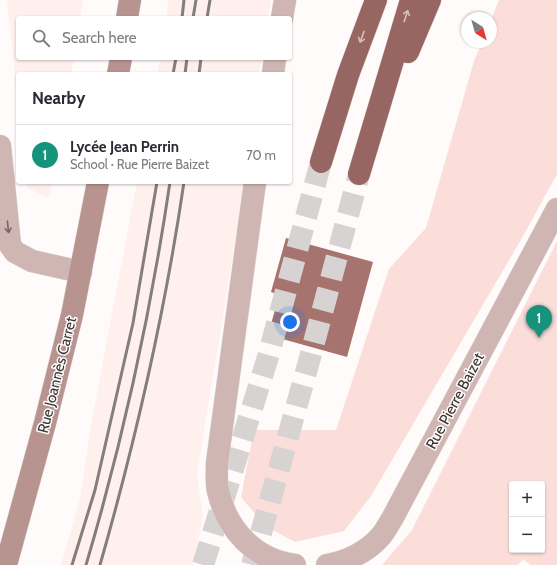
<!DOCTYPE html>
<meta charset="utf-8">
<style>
:root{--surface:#fff;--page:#f2f2f3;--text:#2b2b33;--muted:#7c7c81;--line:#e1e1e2;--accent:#16937b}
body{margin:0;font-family:Cabin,sans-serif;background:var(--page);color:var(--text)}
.controls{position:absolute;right:12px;bottom:12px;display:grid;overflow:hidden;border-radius:4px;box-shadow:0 1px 3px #0004}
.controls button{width:36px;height:36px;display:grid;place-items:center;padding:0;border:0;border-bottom:1px solid var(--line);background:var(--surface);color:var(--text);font:20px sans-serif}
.compass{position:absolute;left:461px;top:12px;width:36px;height:36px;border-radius:50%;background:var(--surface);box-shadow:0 1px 3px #0004;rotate:143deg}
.you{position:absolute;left:290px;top:322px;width:14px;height:14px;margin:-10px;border:3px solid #fff;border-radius:50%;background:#1a73e8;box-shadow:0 0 0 6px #1a73e833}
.badge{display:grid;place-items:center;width:26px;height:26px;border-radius:50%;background:var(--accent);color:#fff;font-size:13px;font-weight:700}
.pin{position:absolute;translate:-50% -33px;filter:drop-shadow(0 1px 2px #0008)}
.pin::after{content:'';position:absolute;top:21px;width:14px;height:12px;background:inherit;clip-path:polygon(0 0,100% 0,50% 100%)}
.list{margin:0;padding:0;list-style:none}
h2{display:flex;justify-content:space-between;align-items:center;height:52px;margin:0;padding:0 16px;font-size:17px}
h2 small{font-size:13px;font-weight:400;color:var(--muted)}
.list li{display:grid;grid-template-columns:26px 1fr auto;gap:12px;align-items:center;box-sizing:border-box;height:60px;padding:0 16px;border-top:1px solid var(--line)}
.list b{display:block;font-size:15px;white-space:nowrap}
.list p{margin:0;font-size:13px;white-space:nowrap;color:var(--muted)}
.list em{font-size:13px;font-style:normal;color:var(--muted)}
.icon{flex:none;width:22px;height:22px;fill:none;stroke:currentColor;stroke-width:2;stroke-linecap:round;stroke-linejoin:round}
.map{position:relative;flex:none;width:557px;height:565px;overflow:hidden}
.search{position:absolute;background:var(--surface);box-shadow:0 1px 3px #0004;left:16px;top:16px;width:276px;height:44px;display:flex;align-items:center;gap:10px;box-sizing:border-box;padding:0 14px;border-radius:4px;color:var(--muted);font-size:15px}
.panel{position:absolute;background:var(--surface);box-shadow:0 1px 3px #0004;left:16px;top:72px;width:276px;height:112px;border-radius:4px}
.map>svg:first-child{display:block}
.built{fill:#fff0ee}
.green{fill:#fbddda;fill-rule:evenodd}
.building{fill:#a6736f}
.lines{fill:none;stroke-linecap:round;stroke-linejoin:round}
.highway-tunnel{stroke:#d7d3d2;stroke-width:22;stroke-dasharray:22 11;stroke-linecap:butt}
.street-casing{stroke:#dbd7d6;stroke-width:23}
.secondary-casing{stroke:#dbd7d6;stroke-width:23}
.highway-casing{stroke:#dbd7d6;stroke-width:23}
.street{stroke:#cfb6b3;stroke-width:22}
.secondary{stroke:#b89490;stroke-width:22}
.highway{stroke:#976662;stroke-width:22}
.rail{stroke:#837e7d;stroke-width:3}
.oneway{stroke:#d5bfbd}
.oneway2{stroke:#756766}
.labels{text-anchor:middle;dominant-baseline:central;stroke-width:3;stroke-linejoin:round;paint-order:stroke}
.street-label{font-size:15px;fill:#393332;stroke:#fefbfa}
</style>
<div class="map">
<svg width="557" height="565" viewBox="0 0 557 565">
<rect width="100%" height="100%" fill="#fefbfa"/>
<g class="built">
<path d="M 7,0 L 83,0 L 80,18 L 18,18 L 18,58 L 74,58 L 71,74 L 18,74 L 18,105 Z"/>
<path d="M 168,0 L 271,0 L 268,18 L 167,18 Z"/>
<path d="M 160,58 L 262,58 L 259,74 L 157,74 Z"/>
<path d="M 26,182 L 52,182 L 49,198 L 27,188 Z"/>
<path d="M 137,182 L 245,182 L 197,474 L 203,516 L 193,565 L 61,565 L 80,499 L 91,425 Z"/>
</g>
<g class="green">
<path d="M 499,0 L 557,0 L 557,174 L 522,238 L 371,496 L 344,531 L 295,542 L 265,526 L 241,497 L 254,430 L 336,430 L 389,269 L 426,228 L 474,61 L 482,42 L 491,42 L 491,20 Z"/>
<path d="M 557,241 L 557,565 L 530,565 L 523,559 L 518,565 L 382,565 L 412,530 ZM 512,484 L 542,484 L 542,550 L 512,550 Z"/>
</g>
<path class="building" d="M 286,238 L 373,262 L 347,357 L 268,335 L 279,295 L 271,292 Z"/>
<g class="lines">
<g class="highway-tunnel">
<path d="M 203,565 L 268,357 L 321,162"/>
<path d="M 252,565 L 308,365 L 359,174"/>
</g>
<defs>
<g id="street">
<path d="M 282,18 L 285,0"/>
<path d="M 273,74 L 275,58"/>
<path d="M 0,146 L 10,245 L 15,252 L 32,261 L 81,272"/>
<path d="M 255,182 L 217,463 C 217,472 216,482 218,491 C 227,530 255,560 295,565"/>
<path d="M 327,565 C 346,562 367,552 380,537 C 385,532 388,525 392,519 L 557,209"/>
</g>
<g id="secondary">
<path d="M 127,18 L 130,0"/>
<path d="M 118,74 L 121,58"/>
<path d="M 6,565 L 45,423 L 72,315 L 98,182"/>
</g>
<g id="highway">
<path d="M 408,52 L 430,0"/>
<path d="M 321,162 L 348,75 L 376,0"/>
<path d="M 359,174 L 411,0"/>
</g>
</defs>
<use href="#street" class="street-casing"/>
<use href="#secondary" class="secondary-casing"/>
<use href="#highway" class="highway-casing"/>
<use href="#street" class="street"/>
<use href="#secondary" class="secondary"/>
<use href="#highway" class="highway"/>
<g class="rail">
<path d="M 182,18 L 184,0"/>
<path d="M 193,18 L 196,0"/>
<path d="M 207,18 L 210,0"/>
<path d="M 173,74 L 176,58"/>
<path d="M 185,74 L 187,58"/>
<path d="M 199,74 L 201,58"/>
<path d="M 72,565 L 95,490 L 133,323 L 157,182"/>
<path d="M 86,565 C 123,440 151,311 170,182"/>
<path d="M 100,565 C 136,439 165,312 184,182"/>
</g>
</g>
<defs><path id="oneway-shaft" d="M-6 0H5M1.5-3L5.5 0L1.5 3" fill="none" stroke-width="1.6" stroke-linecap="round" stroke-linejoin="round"/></defs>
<g class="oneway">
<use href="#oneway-shaft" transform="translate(406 16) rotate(-72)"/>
<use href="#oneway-shaft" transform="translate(362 37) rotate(110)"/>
</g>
<use class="oneway2" href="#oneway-shaft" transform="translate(8 227) rotate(84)"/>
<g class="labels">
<g class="street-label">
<text transform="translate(57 375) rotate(-76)">Rue Joannès Carret</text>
<text transform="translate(455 401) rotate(-62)">Rue Pierre Baizet</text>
</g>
</g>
</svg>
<div class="controls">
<button>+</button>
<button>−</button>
</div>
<svg class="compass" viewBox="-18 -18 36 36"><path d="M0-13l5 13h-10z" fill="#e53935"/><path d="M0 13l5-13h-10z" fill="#7c7c81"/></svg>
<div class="you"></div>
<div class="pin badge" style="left:539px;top:338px">1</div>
<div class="search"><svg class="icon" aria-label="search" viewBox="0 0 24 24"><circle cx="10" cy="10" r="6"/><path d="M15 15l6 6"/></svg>Search here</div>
<section class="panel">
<h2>Nearby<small></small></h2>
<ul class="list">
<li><span class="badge">1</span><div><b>Lycée Jean Perrin</b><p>School · Rue Pierre Baizet</p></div><em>70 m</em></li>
</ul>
</section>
</div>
